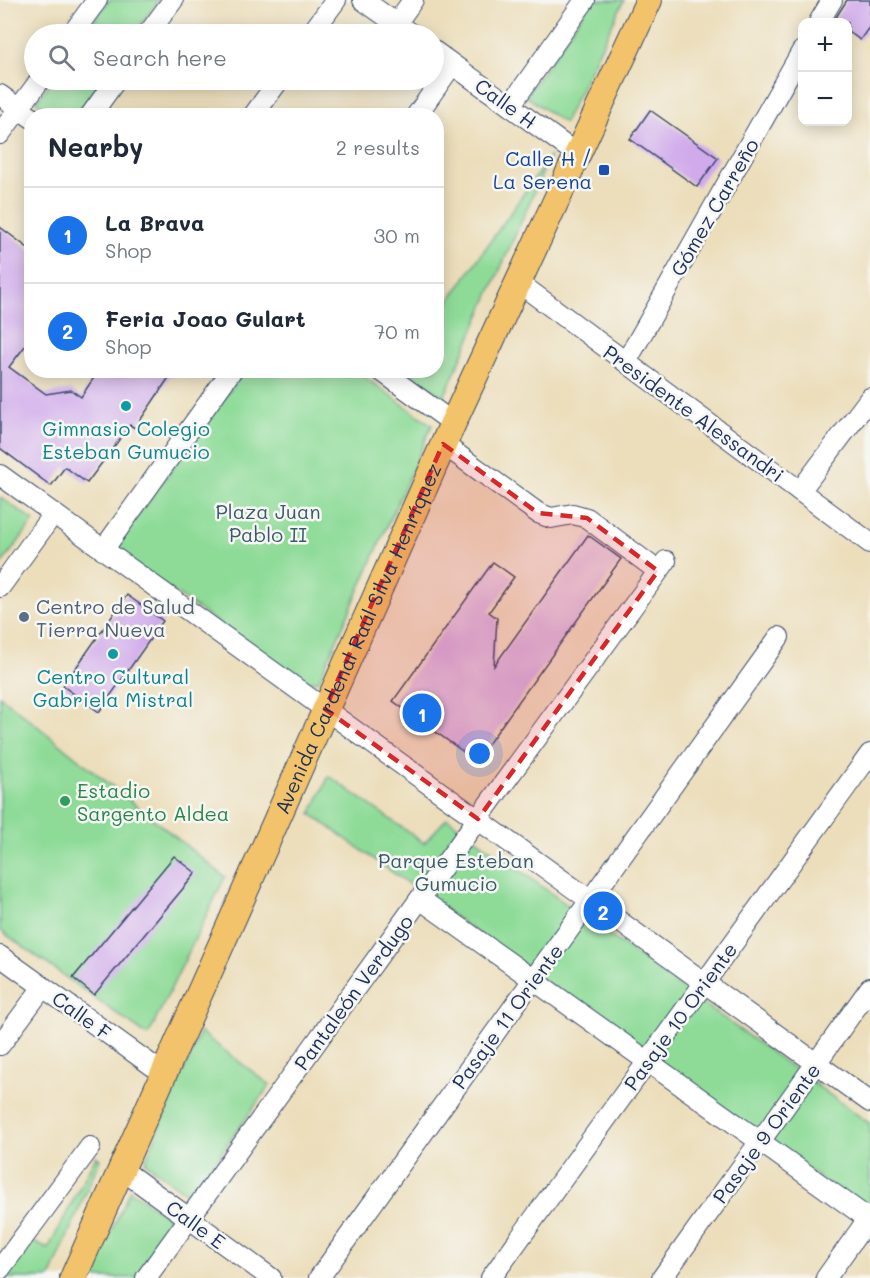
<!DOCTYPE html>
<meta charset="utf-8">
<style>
:root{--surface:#fff;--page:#f2f2f3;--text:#1f2937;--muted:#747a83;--line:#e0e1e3;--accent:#1a73e8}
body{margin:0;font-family:Mali,sans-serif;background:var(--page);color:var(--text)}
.controls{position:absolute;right:18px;top:18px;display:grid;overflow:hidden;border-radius:12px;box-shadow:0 3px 15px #0003}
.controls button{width:54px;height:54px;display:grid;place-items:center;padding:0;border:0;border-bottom:2px solid var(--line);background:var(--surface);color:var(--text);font:30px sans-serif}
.you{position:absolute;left:480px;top:754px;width:21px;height:21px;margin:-15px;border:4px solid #fff;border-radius:50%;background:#1a73e8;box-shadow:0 0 0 9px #1a73e833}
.badge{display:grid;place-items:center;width:39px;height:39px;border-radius:50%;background:var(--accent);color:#fff;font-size:20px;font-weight:700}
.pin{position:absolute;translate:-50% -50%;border:3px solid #fff;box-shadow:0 2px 6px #0006}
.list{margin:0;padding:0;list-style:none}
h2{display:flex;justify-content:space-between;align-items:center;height:78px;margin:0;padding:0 24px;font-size:26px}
h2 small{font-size:20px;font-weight:400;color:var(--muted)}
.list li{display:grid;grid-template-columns:39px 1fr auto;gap:18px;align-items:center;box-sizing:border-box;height:96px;padding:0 24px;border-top:2px solid var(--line)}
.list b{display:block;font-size:22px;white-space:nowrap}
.list p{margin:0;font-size:20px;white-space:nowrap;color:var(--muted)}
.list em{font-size:20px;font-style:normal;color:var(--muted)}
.icon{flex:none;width:33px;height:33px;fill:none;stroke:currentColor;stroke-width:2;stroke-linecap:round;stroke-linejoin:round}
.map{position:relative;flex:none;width:870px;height:1278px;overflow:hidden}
.search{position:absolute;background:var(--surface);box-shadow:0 3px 15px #0003;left:24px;top:24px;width:420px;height:66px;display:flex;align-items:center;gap:15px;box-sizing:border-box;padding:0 21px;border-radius:33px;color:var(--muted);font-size:22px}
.panel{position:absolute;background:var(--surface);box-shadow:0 3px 15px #0003;left:24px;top:108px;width:420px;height:270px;border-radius:24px}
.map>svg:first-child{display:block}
.green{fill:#8edb98;stroke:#54857b;stroke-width:1.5}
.building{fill:#d0aaeb}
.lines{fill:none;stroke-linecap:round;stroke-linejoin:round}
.minor-casing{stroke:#3a496c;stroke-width:22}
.major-casing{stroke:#3a496c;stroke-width:28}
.minor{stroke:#fff;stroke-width:20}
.major{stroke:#f2c36a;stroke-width:26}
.marked{fill:#d62828;fill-opacity:0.2;stroke:#d62828;stroke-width:4.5;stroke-dasharray:12 8;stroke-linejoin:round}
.transit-dot{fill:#1a4fb4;stroke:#f6f6f2;stroke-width:2}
.culture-dot{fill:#0f9aa8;stroke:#f6f6f2;stroke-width:2}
.service-dot{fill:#5c6f8a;stroke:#f6f6f2;stroke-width:2}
.leisure-dot{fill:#2e9e5b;stroke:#f6f6f2;stroke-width:2}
.labels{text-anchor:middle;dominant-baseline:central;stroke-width:5;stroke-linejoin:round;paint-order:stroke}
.street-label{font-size:20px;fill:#1b2f5e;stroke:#f6f6f2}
.transit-label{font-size:20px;fill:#164399;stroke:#f6f6f2;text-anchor:end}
.culture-label{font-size:20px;fill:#0d838f;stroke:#f6f6f2}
.park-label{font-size:20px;fill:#385a6c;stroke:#f6f6f2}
.service-label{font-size:20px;fill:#4e5e75;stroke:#f6f6f2;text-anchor:start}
.leisure-label{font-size:20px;fill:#27864d;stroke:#f6f6f2;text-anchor:start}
</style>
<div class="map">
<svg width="870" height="1278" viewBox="0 0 870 1278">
<rect width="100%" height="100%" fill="#f6f6f2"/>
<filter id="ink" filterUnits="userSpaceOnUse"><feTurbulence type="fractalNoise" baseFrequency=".0167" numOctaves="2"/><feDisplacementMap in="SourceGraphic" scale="12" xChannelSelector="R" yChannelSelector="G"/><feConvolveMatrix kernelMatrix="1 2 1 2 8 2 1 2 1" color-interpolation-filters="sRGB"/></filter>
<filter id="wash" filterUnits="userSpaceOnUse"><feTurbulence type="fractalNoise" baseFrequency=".008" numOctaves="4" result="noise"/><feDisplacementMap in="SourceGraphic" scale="24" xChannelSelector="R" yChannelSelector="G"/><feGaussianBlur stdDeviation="1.35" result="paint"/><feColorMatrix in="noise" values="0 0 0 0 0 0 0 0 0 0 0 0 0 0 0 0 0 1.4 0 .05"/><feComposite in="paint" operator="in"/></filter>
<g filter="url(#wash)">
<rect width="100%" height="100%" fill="#ecdebb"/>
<g class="green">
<path d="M 109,0 L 159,0 L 134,34 L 84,34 Z"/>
<path d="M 592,0 L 624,0 L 564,123 L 526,96 Z"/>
<path d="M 52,80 L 102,80 L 76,115 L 57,115 L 36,102 Z"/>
<path d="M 550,156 L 444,397 L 407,371 L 436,370 L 437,318 Z"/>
<path d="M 244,371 L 356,371 L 432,425 L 319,680 L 304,683 L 118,553 L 118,543 Z"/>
<path d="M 0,497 L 34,521 L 0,566 Z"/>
<path d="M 0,696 L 225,877 L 148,1036 L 0,930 Z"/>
<path d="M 329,776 L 424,843 L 447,818 L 870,1124 L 870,1214 L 311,814 Z"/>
<path d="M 200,1032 L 270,1085 L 190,1196 L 145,1162 Z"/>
<path d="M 96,1156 L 100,1159 L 50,1278 L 4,1278 L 31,1241 L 48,1249 Z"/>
<path d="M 130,1190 L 174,1222 L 175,1227 L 139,1278 L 90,1278 Z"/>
</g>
<g id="blocks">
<g class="building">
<path d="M 847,0 L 870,0 L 870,26 L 860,40 L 848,31 L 848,22 L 833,22 Z"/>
<path d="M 650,110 L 718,158 L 697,187 L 630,139 Z"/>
<path d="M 0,227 L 32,251 L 32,337 L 9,367 L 46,394 L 71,390 L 81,397 L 99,370 L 174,370 L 135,428 L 130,425 L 87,483 L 65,467 L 51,486 L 0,448 Z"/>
<path d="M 588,535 L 621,559 L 476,761 L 393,701 L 493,562 L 514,577 L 489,612 L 497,618 L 494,666 Z"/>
<path d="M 127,595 L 163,621 L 99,712 L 63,686 Z"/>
<path d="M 174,856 L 196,873 L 94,995 L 73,978 Z"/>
</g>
</g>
</g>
<g filter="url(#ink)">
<use href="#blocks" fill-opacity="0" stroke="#3a496c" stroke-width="1.5"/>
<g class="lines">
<defs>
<g id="minor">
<path d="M 363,0 L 411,34"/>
<path d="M 819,22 L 832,0"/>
<path d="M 396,24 L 413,0"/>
<path d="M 72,34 L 97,0"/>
<path d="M 148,34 L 173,0"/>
<path d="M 311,34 L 336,0"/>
<path d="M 434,51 L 578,155"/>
<path d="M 0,95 L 32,118"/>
<path d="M 510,106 L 585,0"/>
<path d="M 90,116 L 116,80"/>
<path d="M 253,116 L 279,80"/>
<path d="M 416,116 L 452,65"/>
<path d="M 0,134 L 40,80"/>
<path d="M 519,283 L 870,543"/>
<path d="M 626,362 L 802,51"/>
<path d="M 380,370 L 453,423"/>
<path d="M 443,444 L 538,513 L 551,518 L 573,514 L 587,518 L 658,571"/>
<path d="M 0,475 L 870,1102"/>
<path d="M 800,491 L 870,398"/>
<path d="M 103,550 L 232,370"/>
<path d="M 0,587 L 53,514"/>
<path d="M 420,899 L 870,1220"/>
<path d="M 0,956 L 164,1074"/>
<path d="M 0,1045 L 43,987"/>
<path d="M 121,1169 L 271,1278"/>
<path d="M 0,1269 L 90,1147"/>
<path d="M 146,1278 L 466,835 L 666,561"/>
<path d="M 319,1278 L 779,637"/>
<path d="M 491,1278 L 870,754"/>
<path d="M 662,1278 L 870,988"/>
<path d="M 826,1278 L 870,1216"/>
</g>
<g id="major">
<path id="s1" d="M 73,1278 L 453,423 L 649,0"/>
</g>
</defs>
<use href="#minor" class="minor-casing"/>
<use href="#major" class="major-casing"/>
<use href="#minor" class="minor"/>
<use href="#major" class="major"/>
</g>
</g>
<path class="marked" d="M 443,444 L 538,513 L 587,518 L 658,571 L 478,819 L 325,709 Z"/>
<rect class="transit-dot" x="598" y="164" width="12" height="12" rx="3"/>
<g class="culture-dot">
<circle cx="126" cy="406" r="6"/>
<circle cx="113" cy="654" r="6"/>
</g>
<circle class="service-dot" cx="24" cy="617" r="6"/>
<circle class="leisure-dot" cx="65" cy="801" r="6"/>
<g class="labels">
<g class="street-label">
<text transform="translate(506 103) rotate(36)">Calle H</text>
<text transform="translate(714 207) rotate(-60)">Gómez Carreño</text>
<text transform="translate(694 413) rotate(36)">Presidente Alessandri</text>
<text stroke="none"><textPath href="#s1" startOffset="700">Avenida Cardenal Raúl Silva Henríquez</textPath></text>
<text transform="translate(353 992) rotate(-54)">Pantaleón Verdugo</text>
<text transform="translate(82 1015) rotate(36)">Calle F</text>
<text transform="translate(507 1016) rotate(-54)">Pasaje 11 Oriente</text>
<text transform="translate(680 1016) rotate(-54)">Pasaje 10 Oriente</text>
<text transform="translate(766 1133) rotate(-54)">Pasaje 9 Oriente</text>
<text transform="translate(196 1224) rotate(36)">Calle E</text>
</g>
<g class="transit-label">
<text x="592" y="158">Calle H /<tspan x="592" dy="23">La Serena</tspan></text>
</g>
<g class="culture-label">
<text x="126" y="428">Gimnasio Colegio<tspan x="126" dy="23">Esteban Gumucio</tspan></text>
<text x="113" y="676">Centro Cultural<tspan x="113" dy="23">Gabriela Mistral</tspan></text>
</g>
<g class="park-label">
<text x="268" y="511">Plaza Juan<tspan x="268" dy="23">Pablo II</tspan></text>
<text x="456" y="860">Parque Esteban<tspan x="456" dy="23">Gumucio</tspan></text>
</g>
<g class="service-label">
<text x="36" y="606">Centro de Salud<tspan x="36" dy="23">Tierra Nueva</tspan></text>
</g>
<g class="leisure-label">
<text x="77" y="790">Estadio<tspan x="77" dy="23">Sargento Aldea</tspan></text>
</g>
</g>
</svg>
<div class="controls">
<button>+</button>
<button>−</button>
</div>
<div class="you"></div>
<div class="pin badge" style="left:422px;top:713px">1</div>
<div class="pin badge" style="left:603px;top:911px">2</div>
<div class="search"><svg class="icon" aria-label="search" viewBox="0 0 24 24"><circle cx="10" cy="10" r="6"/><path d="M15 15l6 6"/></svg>Search here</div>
<section class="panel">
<h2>Nearby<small>2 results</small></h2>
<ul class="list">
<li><span class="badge">1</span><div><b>La Brava</b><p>Shop</p></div><em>30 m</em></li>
<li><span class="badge">2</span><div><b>Feria Joao Gulart</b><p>Shop</p></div><em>70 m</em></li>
</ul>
</section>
</div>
